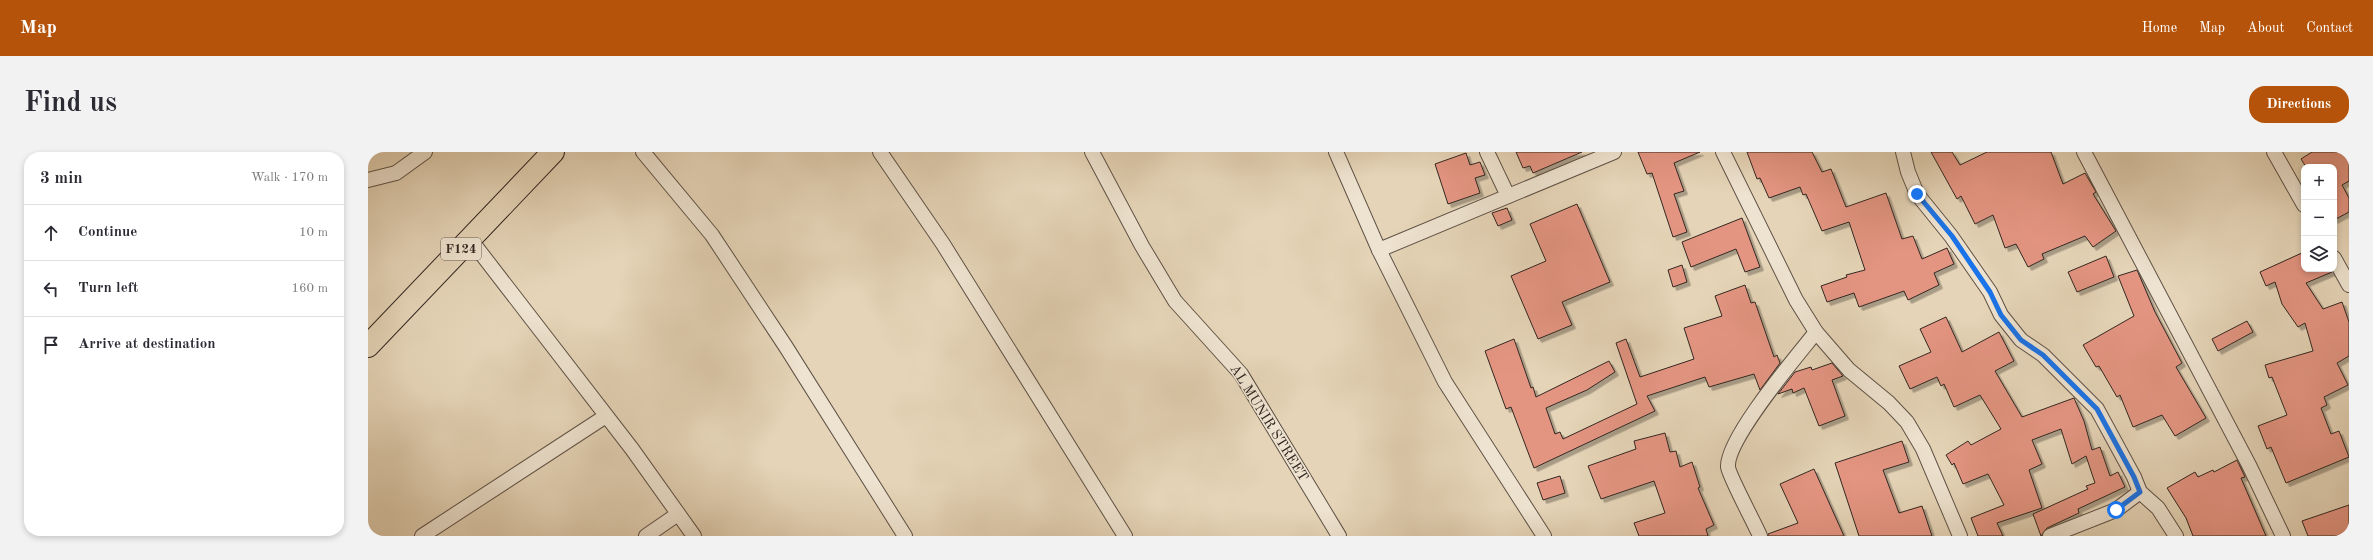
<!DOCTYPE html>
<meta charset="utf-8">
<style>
:root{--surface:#fff;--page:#f2f2f3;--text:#2b2b33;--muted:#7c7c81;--line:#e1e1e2;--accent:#b45309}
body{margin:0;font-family:"Old Standard TT",serif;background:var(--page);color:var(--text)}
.controls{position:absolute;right:12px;top:12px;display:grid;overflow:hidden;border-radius:8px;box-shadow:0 2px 6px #0003}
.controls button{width:36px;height:36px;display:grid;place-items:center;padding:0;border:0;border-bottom:1px solid var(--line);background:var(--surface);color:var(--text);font:20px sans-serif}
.stop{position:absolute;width:12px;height:12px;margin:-9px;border:3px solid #1a73e8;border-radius:50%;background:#fff}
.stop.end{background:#1a73e8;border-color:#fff;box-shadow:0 1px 4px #0008}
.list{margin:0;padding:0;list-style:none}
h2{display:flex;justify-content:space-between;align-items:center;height:52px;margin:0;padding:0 16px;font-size:17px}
h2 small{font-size:13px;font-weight:400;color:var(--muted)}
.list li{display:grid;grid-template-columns:26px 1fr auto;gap:12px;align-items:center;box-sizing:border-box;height:56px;padding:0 16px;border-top:1px solid var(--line)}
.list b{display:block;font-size:15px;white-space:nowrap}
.list em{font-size:13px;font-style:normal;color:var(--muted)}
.icon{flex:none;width:22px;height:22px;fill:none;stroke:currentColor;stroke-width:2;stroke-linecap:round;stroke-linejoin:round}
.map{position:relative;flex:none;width:1981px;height:384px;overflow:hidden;border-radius:16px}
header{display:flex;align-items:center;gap:24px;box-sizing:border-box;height:56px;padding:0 20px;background:var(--accent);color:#fff}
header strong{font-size:19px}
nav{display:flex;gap:22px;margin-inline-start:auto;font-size:14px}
.intro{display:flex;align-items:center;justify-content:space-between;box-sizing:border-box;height:96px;padding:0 24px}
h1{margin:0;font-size:28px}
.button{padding:10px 18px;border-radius:16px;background:var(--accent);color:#fff;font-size:14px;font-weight:700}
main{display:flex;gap:24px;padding:0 24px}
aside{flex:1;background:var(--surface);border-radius:16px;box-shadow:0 2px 6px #0003}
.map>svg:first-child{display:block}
.building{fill:#e49582;stroke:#322721;filter:url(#shadow)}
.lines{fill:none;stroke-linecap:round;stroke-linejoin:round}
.street-casing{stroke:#5f5246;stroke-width:16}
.primary-casing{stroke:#322721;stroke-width:24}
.street{stroke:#eee3d0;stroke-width:14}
.primary{stroke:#e5d4b7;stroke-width:22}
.route{stroke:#1a73e8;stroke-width:5}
.labels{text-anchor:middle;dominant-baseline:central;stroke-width:3;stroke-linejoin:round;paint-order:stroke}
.shield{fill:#eee3d0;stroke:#6a5f56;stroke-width:1}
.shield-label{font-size:13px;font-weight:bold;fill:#322721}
.street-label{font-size:14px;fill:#322721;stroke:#eee3d0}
</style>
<header>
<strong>Map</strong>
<nav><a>Home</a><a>Map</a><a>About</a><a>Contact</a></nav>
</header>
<div class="intro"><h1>Find us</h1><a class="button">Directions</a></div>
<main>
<aside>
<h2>3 min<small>Walk · 170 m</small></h2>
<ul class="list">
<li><svg class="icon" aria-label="ahead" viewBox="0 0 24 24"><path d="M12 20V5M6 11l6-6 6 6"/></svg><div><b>Continue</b></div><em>10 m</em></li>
<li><svg class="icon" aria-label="left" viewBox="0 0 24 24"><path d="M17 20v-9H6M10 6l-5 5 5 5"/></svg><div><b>Turn left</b></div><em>160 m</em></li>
<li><svg class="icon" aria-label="arrive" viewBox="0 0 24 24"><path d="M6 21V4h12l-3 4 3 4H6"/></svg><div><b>Arrive at destination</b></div></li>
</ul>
</aside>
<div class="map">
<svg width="1981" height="384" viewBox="0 0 1981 384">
<defs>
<filter id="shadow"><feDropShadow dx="3.5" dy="3.5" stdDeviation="0" flood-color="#0004"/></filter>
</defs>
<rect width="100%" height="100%" fill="#e5d4b7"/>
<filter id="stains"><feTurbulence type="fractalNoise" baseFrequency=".005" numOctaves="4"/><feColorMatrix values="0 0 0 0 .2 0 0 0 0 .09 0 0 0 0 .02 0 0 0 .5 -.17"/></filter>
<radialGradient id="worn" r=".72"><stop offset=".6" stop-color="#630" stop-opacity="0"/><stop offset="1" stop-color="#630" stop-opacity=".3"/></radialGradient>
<g class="building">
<path d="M 1148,0 L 1214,0 L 1165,21 L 1162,14 L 1155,16 Z"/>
<path d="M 1270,0 L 1332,0 L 1306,11 L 1316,39 L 1306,42 L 1319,80 L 1305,85 L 1284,21 L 1279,22 Z"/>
<path d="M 1379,0 L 1444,0 L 1454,20 L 1463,17 L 1478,55 L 1518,41 L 1534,87 L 1545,84 L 1554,107 L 1579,96 L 1586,112 L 1566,121 L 1571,133 L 1540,148 L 1536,139 L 1491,155 L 1486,141 L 1459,150 L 1453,134 L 1479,125 L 1478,123 L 1497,118 L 1481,70 L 1454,79 L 1438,42 L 1435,43 L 1432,35 L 1401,46 L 1392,26 L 1389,27 Z"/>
<path d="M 1563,0 L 1584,0 L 1592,13 L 1619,0 L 1683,0 L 1695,32 L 1717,21 L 1728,40 L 1725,42 L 1748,79 L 1725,95 L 1717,84 L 1674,102 L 1676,107 L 1660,115 L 1648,92 L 1637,96 L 1625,63 L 1607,72 L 1593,44 L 1589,47 Z"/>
<path d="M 1944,0 L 1981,0 L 1981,29 L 1974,33 L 1981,46 L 1981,60 L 1966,68 L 1966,15 L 1938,15 L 1933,7 Z"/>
<path d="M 1098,1 L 1102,13 L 1112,10 L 1117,23 L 1107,26 L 1112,41 L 1080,52 L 1067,12 Z"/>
<path d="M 1209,52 L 1242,130 L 1194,150 L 1204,173 L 1170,187 L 1143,124 L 1178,109 L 1162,72 Z"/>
<path d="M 1139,56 L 1144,68 L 1130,74 L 1124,61 Z"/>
<path d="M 1374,66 L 1392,115 L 1377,120 L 1368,97 L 1323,115 L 1314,90 Z"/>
<path d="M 1936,100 L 1936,117 L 1962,117 L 1964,120 L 1938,131 L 1955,157 L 1974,150 L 1981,170 L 1981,204 L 1969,211 L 1980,233 L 1956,245 L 1959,253 L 1953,256 L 1963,282 L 1971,279 L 1981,305 L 1918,331 L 1903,295 L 1899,297 L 1890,274 L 1919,263 L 1904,225 L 1901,226 L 1897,213 L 1945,199 L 1937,171 L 1930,175 L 1914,152 L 1907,130 L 1898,134 L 1892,120 Z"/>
<path d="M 1738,104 L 1746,125 L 1709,140 L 1700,120 Z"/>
<path d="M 1314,113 L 1319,130 L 1305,135 L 1300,118 Z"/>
<path d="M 1769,118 L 1787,160 L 1814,211 L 1808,215 L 1838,266 L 1807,284 L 1794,263 L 1765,275 L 1752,243 L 1749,245 L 1731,214 L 1728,215 L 1715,193 L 1766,164 L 1750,124 Z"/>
<path d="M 1377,133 L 1383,151 L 1387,150 L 1406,205 L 1409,203 L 1412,211 L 1392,238 L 1386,222 L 1341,235 L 1337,225 L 1279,244 L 1287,259 L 1166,316 L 1143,255 L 1138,257 L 1117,199 L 1146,187 L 1163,236 L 1165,235 L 1168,245 L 1241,209 L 1247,220 L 1219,238 L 1178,256 L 1187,282 L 1192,280 L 1195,287 L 1269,252 L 1248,191 L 1258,187 L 1272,225 L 1326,207 L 1316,176 L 1354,164 L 1347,144 Z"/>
<path d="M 1578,165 L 1594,200 L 1631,180 L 1646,209 L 1627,219 L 1654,265 L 1706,246 L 1716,269 L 1724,298 L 1732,295 L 1742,324 L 1750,320 L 1757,335 L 1710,357 L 1711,361 L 1679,376 L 1673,384 L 1665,362 L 1720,337 L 1718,334 L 1727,331 L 1718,304 L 1704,312 L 1693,277 L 1664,288 L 1674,312 L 1661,318 L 1674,356 L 1629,371 L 1635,384 L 1610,384 L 1603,366 L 1636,353 L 1620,322 L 1595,332 L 1586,311 L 1584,313 L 1578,303 L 1600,289 L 1603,293 L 1633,277 L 1612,243 L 1586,255 L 1576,232 L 1573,234 L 1569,225 L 1542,237 L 1531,214 L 1563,200 L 1552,177 Z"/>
<path d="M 1879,169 L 1885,180 L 1850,199 L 1844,187 Z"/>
<path d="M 1464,211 L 1475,224 L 1464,228 L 1477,264 L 1451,274 L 1436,236 L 1425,241 L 1424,237 L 1410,242 L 1427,220 L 1443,215 L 1444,218 Z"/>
<path d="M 1297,281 L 1302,300 L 1308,299 L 1312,315 L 1324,310 L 1332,335 L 1330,336 L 1346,373 L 1338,377 L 1340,384 L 1271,384 L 1266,371 L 1297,361 L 1286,329 L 1233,347 L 1220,314 L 1268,297 L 1266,289 Z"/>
<path d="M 1534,289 L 1541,310 L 1515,318 L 1531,361 L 1554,354 L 1564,384 L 1491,384 L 1467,311 Z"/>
<path d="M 1869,308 L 1877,325 L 1873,326 L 1898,384 L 1825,384 L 1818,366 L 1799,336 L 1827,320 L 1830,325 L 1845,318 L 1846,320 Z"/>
<path d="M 1446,317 L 1476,384 L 1400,384 L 1400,382 L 1430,371 L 1412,332 Z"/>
<path d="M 1192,324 L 1197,341 L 1175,348 L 1169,331 Z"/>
<path d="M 1981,353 L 1981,384 L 1940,384 L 1934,369 Z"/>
</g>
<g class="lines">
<defs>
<g id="street">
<path d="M 275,0 L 344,83 L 418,195 L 537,384"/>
<path d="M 512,0 L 575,92 L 757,384"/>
<path d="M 724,0 L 774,94 L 807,149 L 873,222 L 971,384"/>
<path d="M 968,0 L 1011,98 L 1077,230 L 1176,384"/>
<path d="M 1119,0 L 1140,44"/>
<path d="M 1355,0 L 1428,148 L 1448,180 L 1481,218 L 1521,251 L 1539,270 L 1555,297 L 1592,384"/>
<path d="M 1535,0 L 1540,20 L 1549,42 L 1583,84 L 1622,140 L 1633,163 L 1653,188 L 1675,203 L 1729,257 L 1766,325 L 1772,340 L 1790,356 L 1808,384"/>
<path d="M 1716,0 L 1881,313 L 1915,384"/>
<path d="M 1906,0 L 1936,53"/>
<path d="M 0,28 L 28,21 L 57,0"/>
<path d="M 102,87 L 264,297 L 326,384"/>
<path d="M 1011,98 L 1246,0"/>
<path d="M 1966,106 L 1981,133"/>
<path d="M 54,384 L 238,264"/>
<path d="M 278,384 L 310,362"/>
<path d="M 1392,384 C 1387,372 1361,324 1360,315 C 1358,287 1429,204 1448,180"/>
<path d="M 1682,384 L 1748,358 L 1772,340"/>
</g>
<path id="primary" d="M 0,194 L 185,0"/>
</defs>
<use href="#street" class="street-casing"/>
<use href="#primary" class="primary-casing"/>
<use href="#street" class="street"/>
<use href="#primary" class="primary"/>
</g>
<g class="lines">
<path class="route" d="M 1549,42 L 1584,84 L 1622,140 L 1633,163 L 1653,188 L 1675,203 L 1729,257 L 1766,325 L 1772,340 L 1748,358"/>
</g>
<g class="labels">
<rect class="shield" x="73" y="86" width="40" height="22" rx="3"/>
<g class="shield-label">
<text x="93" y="97">F124</text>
</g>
<g class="street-label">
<text transform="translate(901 271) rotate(58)">AL MUNIR STREET</text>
</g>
</g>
<rect width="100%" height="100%" filter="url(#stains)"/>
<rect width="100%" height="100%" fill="url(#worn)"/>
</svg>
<div class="controls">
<button>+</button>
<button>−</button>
<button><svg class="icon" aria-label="layers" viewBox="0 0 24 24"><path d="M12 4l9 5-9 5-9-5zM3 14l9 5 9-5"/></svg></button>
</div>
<div class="stop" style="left:1748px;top:358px"></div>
<div class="stop end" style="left:1549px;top:42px"></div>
</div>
</main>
